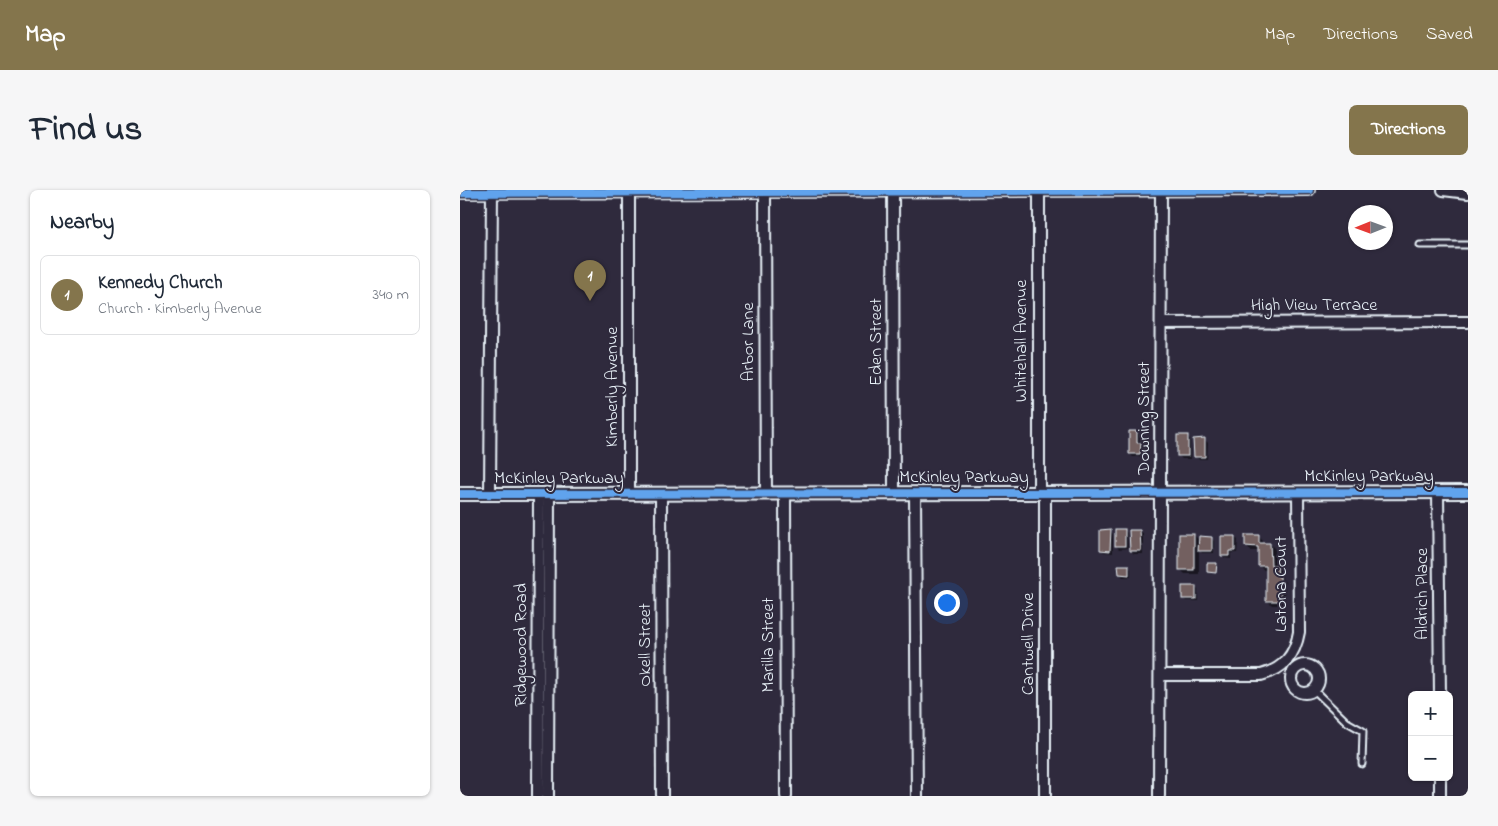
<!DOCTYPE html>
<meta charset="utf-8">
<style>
:root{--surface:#fff;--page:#f6f6f7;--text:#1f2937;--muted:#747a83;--line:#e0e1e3;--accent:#84754c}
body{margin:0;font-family:"Indie Flower",sans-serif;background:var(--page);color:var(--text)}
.controls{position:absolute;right:15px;bottom:15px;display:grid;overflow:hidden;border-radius:8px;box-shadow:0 1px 4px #0004}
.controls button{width:45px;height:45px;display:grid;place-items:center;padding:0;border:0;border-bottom:1px solid var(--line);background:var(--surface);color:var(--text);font:25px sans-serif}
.compass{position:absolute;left:888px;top:15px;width:45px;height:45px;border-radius:50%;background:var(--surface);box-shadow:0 1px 4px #0004;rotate:269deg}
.you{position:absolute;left:486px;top:412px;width:18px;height:18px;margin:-12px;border:4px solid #fff;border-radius:50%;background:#1a73e8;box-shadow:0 0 0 8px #1a73e833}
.badge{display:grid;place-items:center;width:32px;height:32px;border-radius:50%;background:var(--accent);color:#fff;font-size:16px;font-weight:700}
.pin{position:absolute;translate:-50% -41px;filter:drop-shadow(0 1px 2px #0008)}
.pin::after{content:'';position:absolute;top:26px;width:18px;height:15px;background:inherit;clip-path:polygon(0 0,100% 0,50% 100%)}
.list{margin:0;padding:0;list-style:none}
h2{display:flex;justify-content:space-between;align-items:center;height:65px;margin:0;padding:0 20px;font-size:21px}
h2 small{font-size:16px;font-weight:400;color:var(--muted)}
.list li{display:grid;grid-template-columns:32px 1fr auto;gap:15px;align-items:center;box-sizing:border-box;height:80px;margin:0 10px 10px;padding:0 10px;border:1px solid var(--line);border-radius:8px}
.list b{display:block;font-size:19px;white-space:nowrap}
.list p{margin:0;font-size:16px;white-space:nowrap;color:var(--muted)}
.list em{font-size:16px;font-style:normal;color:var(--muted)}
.map{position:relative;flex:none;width:1008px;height:606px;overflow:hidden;border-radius:8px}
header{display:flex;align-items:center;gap:30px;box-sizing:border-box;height:70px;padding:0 25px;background:var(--accent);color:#fff}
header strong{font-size:24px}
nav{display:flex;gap:28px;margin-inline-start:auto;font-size:18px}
.intro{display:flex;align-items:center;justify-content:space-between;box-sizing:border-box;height:120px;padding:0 30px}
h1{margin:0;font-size:35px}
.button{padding:12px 22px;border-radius:8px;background:var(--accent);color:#fff;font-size:18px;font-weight:700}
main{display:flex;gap:30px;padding:0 30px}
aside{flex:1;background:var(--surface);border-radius:8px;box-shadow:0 1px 4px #0004}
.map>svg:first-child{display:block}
.shadow{fill:#0007}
.building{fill:#736160;stroke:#e8f1f8}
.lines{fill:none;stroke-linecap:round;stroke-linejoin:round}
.service-casing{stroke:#e8f1f8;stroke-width:9}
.minor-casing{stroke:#e8f1f8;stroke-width:14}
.tertiary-casing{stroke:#e8f1f8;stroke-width:16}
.service{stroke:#2f2a3d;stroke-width:5}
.minor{stroke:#2f2a3d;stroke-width:10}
.tertiary{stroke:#2f2a3d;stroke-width:12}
.cycleway-casing{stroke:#2f2a3d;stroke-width:11}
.cycleway{stroke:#60a3ed;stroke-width:8}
.labels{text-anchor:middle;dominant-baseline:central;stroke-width:4;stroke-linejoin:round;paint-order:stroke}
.street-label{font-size:18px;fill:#e8f1f8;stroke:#2f2a3d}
</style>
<header>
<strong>Map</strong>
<nav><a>Map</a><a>Directions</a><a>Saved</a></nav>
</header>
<div class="intro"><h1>Find us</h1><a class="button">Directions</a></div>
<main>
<aside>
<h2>Nearby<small></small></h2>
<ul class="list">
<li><span class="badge">1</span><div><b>Kennedy Church</b><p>Church · Kimberly Avenue</p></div><em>340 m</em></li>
</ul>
</aside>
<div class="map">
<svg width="1008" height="606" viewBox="0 0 1008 606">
<rect width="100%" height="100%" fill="#2f2a3d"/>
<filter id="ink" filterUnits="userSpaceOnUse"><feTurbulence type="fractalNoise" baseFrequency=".02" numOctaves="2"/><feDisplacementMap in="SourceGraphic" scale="10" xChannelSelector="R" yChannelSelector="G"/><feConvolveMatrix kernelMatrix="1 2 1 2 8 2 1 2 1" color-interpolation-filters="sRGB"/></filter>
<g filter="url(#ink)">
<g class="shadow">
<path d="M 677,242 L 680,245 L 679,254 L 683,257 L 683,266 L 673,267 L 670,264 Z"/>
<path d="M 727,246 L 730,249 L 730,269 L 722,269 L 719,266 Z"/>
<path d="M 745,250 L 748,253 L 747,269 L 738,269 L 735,266 Z"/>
<path d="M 665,340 L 667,343 L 668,358 L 659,359 L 656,356 Z"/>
<path d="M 650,341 L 653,344 L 653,363 L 644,362 L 641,360 Z"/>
<path d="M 680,341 L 683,344 L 683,364 L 674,364 L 671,361 Z"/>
<path d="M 734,345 L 740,351 L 751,348 L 754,351 L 754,363 L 742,363 L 739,359 L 739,384 L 725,384 L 720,379 Z"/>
<path d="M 798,346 L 803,351 L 803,354 L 810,354 L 815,359 L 815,376 L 821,381 L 822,389 L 825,392 L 825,415 L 812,415 L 807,410 L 807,380 L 804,380 L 799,376 L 799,361 L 791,361 L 786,356 Z"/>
<path d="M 775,348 L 778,350 L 777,363 L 771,363 L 771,369 L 765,368 L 762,365 Z"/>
<path d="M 668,376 L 671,379 L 671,387 L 663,387 L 660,384 Z"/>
<path d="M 735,397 L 738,400 L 738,411 L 726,411 L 723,408 Z"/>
</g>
<g class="building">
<path d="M 669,241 L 677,241 L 677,253 L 681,253 L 680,264 L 669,264 Z"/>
<rect x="717" y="245" width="11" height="21"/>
<path d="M 745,248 L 745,267 L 734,267 L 733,249 Z"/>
<path d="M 651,339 L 650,361 L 640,360 L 640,340 Z"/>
<rect x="655" y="339" width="10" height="17"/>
<path d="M 669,340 L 680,340 L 681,361 L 670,361 Z"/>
<rect x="719" y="344" width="15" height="36"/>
<path d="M 785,345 L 799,345 L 799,353 L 810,353 L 811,375 L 817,375 L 818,387 L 820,386 L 821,411 L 806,411 L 806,376 L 798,376 L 798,357 L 785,356 Z"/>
<path d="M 739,346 L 752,347 L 752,361 L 738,361 Z"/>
<path d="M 761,346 L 775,346 L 775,361 L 769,361 L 769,366 L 761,366 Z"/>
<path d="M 747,373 L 757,373 L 756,383 L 747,382 Z"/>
<path d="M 658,375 L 669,375 L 669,385 L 659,384 Z"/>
<rect x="722" y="396" width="14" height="13"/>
</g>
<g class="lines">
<defs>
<g id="service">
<path d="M 960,55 L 1008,55"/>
<path d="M 854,500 L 887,532 L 903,541 L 902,574"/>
</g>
<g id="minor">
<path d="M 305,0 L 306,304"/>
<path d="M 433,0 L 434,303"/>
<path d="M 983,0 L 1008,3"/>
<path d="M 0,3 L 849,0"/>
<path d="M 701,133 L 1008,132"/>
<path d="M 978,302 L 980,505"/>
<path d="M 455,303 L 457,606"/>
<path d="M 579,303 L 579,0"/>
<path d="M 585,303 L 585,606"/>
<path d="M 30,304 L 32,0"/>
<path d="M 169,304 L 169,0"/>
<path d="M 201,304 L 202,606"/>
<path d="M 325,304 L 326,606"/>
<circle cx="845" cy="489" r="14"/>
<path d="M 700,485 L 801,485 C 824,479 835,465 839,442 L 838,303"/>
<path d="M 980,587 L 980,606"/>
<path d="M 78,606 L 79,305"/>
<path d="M 88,606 L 89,305"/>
<path d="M 699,606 L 701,0"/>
</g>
<path id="tertiary" d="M 0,304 L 1008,302"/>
</defs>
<use href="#service" class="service-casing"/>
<use href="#minor" class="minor-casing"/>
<use href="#tertiary" class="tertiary-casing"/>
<use href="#service" class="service"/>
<use href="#minor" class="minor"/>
<use href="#tertiary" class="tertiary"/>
<defs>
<g id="cycleway">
<path d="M 0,3 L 849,0"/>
<path d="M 0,304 L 1008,302"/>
</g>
</defs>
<use href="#cycleway" class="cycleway-casing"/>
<use href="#cycleway" class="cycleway"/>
</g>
</g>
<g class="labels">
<g class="street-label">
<text x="854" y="116">High View Terrace</text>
<text transform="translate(562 151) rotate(-90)">Whitehall Avenue</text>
<text transform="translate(289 152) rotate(-90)">Arbor Lane</text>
<text transform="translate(417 152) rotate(-90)">Eden Street</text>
<text transform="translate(153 197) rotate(-90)">Kimberly Avenue</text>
<text transform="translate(685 228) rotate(-90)">Downing Street</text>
<text x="909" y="287">McKinley Parkway</text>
<text x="504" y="288">McKinley Parkway</text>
<text x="99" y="289">McKinley Parkway</text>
<text transform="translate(822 394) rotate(-90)">Latona Court</text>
<text transform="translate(963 404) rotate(-90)">Aldrich Place</text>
<text transform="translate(569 454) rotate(-90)">Cantwell Drive</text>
<text transform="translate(62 455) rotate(-90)">Ridgewood Road</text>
<text transform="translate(186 455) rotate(-90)">Okell Street</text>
<text transform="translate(309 455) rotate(-90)">Marilla Street</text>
</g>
</g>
</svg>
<div class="controls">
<button>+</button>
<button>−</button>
</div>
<svg class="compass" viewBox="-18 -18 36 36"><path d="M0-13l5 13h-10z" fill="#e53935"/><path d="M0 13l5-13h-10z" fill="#747a83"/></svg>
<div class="you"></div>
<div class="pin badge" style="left:130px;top:111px">1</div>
</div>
</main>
